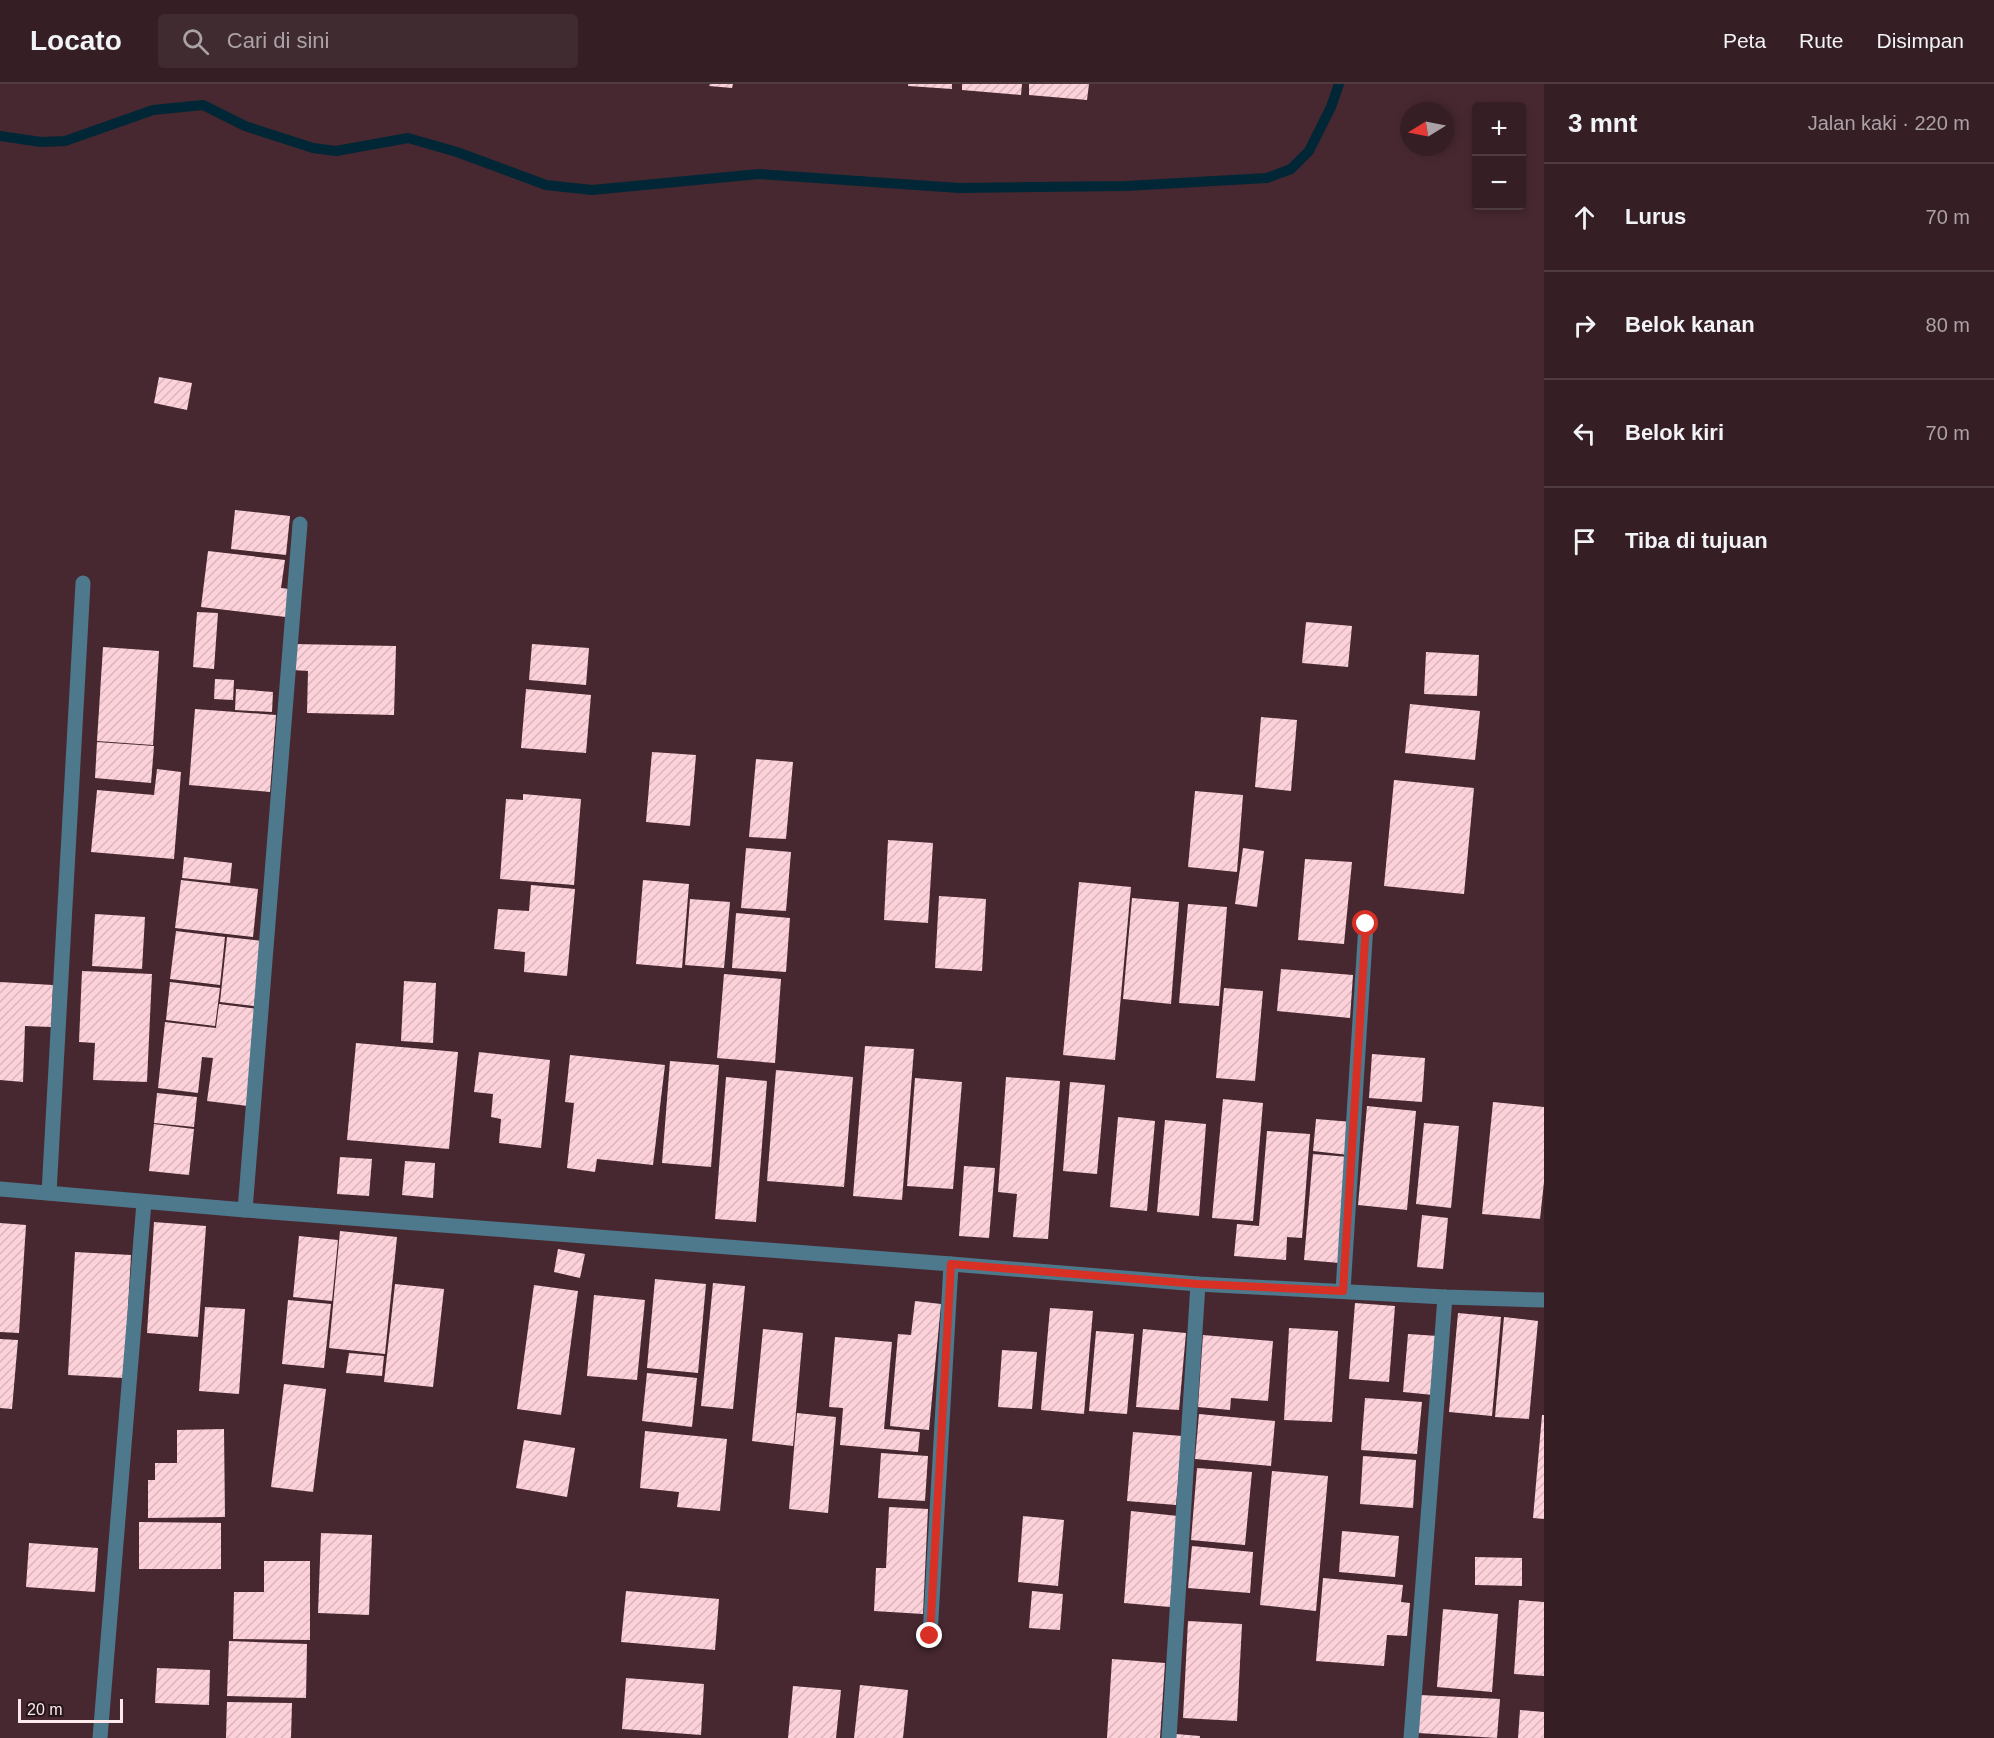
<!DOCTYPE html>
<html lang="id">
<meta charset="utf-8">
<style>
:root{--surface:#351e24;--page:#402b31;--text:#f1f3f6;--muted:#aaa2a6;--line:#4f3c41}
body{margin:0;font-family:Arial,sans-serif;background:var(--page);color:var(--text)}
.controls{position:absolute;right:18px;top:18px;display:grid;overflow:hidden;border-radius:6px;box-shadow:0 3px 9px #0003}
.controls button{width:54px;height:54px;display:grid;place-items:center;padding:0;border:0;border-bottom:2px solid var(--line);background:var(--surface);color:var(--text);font:30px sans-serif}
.compass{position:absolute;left:1400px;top:18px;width:54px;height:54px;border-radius:50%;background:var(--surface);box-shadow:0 3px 9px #0003;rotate:260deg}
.scale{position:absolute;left:18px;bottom:15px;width:105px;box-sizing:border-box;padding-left:6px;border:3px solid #fde8ec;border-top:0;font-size:16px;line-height:21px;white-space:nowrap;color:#fde8ec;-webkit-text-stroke:4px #241619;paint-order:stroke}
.stop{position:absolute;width:18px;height:18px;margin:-14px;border:4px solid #d93025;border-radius:50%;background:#fff}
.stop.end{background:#d93025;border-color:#fff;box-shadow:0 2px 6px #0008}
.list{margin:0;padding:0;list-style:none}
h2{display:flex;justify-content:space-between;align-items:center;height:78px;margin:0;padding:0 24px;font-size:26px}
h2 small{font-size:20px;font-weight:400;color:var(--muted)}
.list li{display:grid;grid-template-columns:39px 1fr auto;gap:18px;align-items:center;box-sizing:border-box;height:108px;padding:0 24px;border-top:2px solid var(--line)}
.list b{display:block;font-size:22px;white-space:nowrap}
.list em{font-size:20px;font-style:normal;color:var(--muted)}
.icon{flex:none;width:33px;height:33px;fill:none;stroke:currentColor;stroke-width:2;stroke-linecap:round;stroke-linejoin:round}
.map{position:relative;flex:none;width:1544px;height:1654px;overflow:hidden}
header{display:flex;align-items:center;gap:36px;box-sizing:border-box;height:84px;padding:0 30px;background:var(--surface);border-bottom:2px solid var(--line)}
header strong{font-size:28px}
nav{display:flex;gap:33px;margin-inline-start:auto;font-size:21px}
.search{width:420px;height:54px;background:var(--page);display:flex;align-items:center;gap:15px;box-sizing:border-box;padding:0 21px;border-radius:6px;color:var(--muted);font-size:22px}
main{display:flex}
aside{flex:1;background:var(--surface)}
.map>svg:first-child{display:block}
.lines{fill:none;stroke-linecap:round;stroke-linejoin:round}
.stream{stroke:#012736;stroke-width:10}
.building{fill:url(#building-hatch)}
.minor{stroke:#4e788c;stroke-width:15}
.route{stroke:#d93025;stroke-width:8}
</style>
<header>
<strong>Locato</strong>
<div class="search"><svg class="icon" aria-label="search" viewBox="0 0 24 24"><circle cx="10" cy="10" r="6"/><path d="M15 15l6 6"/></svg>Cari di sini</div>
<nav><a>Peta</a><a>Rute</a><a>Disimpan</a></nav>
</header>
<main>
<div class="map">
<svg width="1544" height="1654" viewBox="0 0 1544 1654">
<defs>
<pattern id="building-hatch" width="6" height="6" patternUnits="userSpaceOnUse" patternTransform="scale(1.5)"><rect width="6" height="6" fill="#fcd1d9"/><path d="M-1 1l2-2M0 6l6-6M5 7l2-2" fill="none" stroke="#d9b5bc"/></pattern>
</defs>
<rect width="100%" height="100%" fill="#472830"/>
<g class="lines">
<path class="stream" d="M 0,52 L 41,58 L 65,57 L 153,26 L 203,21 L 245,42 L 313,64 L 336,67 L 408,54 L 457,68 L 546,101 L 592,106 L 759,90 L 959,104 L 1126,102 L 1267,94 L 1291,85 L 1309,67 L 1331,23 L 1339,0"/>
</g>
<g class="building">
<path d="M 710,0 L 733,0 L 732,4 L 709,2 Z"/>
<path d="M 908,0 L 952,0 L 952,5 L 908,2 Z"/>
<path d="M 962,0 L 1022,0 L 1021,11 L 962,6 Z"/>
<path d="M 1029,0 L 1089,0 L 1087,16 L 1029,11 Z"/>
<path d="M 159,293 L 192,299 L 187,326 L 154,319 Z"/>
<path d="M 235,426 L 290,432 L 286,471 L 231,465 Z"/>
<path d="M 208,467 L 285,476 L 281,504 L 289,505 L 286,533 L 201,523 Z"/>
<path d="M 197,528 L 218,529 L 214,585 L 193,583 Z"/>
<path d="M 1306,538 L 1352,542 L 1348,583 L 1302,579 Z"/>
<path d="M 293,560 L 396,562 L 394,631 L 307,629 L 308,587 L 293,586 Z"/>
<path d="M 532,560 L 589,564 L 586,601 L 529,596 Z"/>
<path d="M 103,563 L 159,567 L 153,661 L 97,657 Z"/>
<path d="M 1426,568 L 1479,571 L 1477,612 L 1424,610 Z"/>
<path d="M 215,595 L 234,596 L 233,616 L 214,615 Z"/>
<path d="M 236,605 L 273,608 L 272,628 L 235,626 Z"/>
<path d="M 526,605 L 591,611 L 586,669 L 521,664 Z"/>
<path d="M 1410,620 L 1480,627 L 1475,676 L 1405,669 Z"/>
<path d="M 195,625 L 276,631 L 270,708 L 189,701 Z"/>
<path d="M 1261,633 L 1297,636 L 1291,707 L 1255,703 Z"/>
<path d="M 97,658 L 154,662 L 151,699 L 95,694 Z"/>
<path d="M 652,668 L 696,671 L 690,742 L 646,738 Z"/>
<path d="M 756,675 L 793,678 L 786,755 L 749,753 Z"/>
<path d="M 157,685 L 181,688 L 174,775 L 91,768 L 97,706 L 154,711 Z"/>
<path d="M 1394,696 L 1474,704 L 1464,810 L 1384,802 Z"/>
<path d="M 1195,707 L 1243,711 L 1237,788 L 1188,783 Z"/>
<path d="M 523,710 L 581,715 L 574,801 L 500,795 L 506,715 L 523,716 Z"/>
<path d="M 888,756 L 933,759 L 928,839 L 884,836 Z"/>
<path d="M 746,764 L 791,768 L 786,827 L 741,824 Z"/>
<path d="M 1243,764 L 1264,767 L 1257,823 L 1235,820 Z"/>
<path d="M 184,773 L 232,779 L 230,799 L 182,794 Z"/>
<path d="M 1305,775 L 1352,778 L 1344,860 L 1298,856 Z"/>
<path d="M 181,796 L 258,805 L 253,853 L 175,844 Z"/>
<path d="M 643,796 L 689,800 L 682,884 L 636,880 Z"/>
<path d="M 1079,798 L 1131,803 L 1115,976 L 1063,971 Z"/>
<path d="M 531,801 L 575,805 L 567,892 L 524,888 L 525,868 L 494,865 L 498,825 L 529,827 Z"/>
<path d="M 939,812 L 986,815 L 982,887 L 935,884 Z"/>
<path d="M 1132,814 L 1179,818 L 1171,920 L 1123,915 Z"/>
<path d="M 690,815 L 730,818 L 724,884 L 685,881 Z"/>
<path d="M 1188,820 L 1227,823 L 1219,922 L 1179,919 Z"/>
<path d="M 736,829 L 790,834 L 786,888 L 732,884 Z"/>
<path d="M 95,830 L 145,833 L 142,885 L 92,882 Z"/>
<path d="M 176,847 L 225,853 L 220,901 L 170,895 Z"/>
<path d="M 227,853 L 262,857 L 254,922 L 220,918 Z"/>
<path d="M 1281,885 L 1353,891 L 1350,934 L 1277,927 Z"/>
<path d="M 82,887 L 152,890 L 147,998 L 93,996 L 95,959 L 79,958 Z"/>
<path d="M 724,890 L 781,895 L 775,979 L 717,974 Z"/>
<path d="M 404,897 L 436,899 L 433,959 L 401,957 Z"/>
<path d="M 0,898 L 53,901 L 51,943 L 25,942 L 23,998 L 0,996 Z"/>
<path d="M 170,898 L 220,904 L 215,942 L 166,936 Z"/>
<path d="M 1224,904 L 1263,907 L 1255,997 L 1216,994 Z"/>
<path d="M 219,920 L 259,925 L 248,1022 L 207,1017 L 213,974 L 202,973 L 198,1009 L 158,1004 L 165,938 L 216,944 Z"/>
<path d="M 356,959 L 458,968 L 449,1065 L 347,1056 Z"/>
<path d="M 865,962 L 914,965 L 902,1116 L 853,1112 Z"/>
<path d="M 479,968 L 550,976 L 541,1064 L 499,1059 L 501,1035 L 491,1033 L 493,1010 L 474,1008 Z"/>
<path d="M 1372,970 L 1425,974 L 1422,1018 L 1369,1014 Z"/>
<path d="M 570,971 L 665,981 L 653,1081 L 597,1075 L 595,1088 L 567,1084 L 574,1019 L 565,1018 Z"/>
<path d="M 670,977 L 719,981 L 711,1083 L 662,1079 Z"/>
<path d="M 776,986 L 853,993 L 844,1103 L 767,1097 Z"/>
<path d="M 726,993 L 767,997 L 756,1138 L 715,1135 Z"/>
<path d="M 1006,993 L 1060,997 L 1048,1155 L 1013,1153 L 1017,1110 L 998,1108 Z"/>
<path d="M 915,994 L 962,998 L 953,1105 L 907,1102 Z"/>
<path d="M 1070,998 L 1105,1001 L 1097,1090 L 1063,1087 Z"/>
<path d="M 157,1009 L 197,1013 L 194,1043 L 154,1039 Z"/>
<path d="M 1223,1015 L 1263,1019 L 1253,1137 L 1212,1134 Z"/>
<path d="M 1493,1018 L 1544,1023 L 1544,1098 L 1540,1135 L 1482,1130 Z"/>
<path d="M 1367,1022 L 1416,1027 L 1407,1126 L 1358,1121 Z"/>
<path d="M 1118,1033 L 1155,1037 L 1147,1127 L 1110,1123 Z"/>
<path d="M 1316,1035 L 1352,1038 L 1349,1071 L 1313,1067 Z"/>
<path d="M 1165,1036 L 1206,1040 L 1199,1132 L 1157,1128 Z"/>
<path d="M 1424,1039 L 1459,1042 L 1451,1124 L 1416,1120 Z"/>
<path d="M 154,1040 L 194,1045 L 189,1091 L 149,1087 Z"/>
<path d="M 1267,1047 L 1310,1050 L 1302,1154 L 1287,1153 L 1286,1176 L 1234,1172 L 1237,1140 L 1259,1142 Z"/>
<path d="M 1313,1070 L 1349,1073 L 1340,1179 L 1304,1176 Z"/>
<path d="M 340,1073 L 372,1075 L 369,1112 L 337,1110 Z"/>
<path d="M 405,1077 L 435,1079 L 433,1114 L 402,1111 Z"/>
<path d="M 964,1082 L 995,1084 L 989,1154 L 959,1152 Z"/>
<path d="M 1422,1131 L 1448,1134 L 1443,1185 L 1417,1183 Z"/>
<path d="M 154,1138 L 206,1142 L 198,1253 L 147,1249 Z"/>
<path d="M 0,1139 L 26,1141 L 19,1249 L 0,1248 Z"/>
<path d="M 340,1147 L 397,1153 L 385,1270 L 329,1264 Z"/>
<path d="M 299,1152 L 338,1156 L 332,1217 L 293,1213 Z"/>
<path d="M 558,1165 L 585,1170 L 580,1194 L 554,1188 Z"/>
<path d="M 75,1168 L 131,1171 L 124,1294 L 68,1291 Z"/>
<path d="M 655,1195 L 706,1200 L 698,1289 L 647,1284 Z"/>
<path d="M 713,1199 L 745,1202 L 733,1325 L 701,1322 Z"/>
<path d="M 395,1200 L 444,1205 L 433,1303 L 384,1298 Z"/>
<path d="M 534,1201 L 578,1207 L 561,1331 L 517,1325 Z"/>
<path d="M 594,1211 L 645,1216 L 637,1296 L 587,1292 Z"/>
<path d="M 288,1216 L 331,1220 L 324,1284 L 282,1280 Z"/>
<path d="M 915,1217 L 941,1220 L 929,1346 L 890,1342 L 898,1250 L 911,1251 Z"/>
<path d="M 1355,1219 L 1395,1222 L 1389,1298 L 1349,1295 Z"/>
<path d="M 205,1223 L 245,1225 L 239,1310 L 199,1307 Z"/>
<path d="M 1050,1224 L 1093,1227 L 1084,1330 L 1041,1326 Z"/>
<path d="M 1458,1229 L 1501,1233 L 1492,1332 L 1449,1328 Z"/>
<path d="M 1504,1233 L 1538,1237 L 1529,1335 L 1495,1333 Z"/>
<path d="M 1289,1244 L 1338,1247 L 1332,1338 L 1284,1336 Z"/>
<path d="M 763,1245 L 803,1249 L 793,1362 L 752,1357 Z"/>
<path d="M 1143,1245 L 1186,1249 L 1179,1326 L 1136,1323 Z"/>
<path d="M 1096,1247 L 1134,1250 L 1127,1330 L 1089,1327 Z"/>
<path d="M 1408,1250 L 1438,1252 L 1433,1311 L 1403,1308 Z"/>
<path d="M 1203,1251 L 1273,1257 L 1268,1317 L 1231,1314 L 1230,1326 L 1198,1323 Z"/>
<path d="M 835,1253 L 892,1258 L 884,1345 L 920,1348 L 918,1368 L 840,1361 L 843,1324 L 829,1323 Z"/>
<path d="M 0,1255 L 18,1256 L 12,1325 L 0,1324 Z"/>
<path d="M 1002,1266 L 1037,1268 L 1032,1325 L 998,1323 Z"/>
<path d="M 349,1269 L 384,1272 L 382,1292 L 346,1289 Z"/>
<path d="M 647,1289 L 697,1294 L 692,1343 L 642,1337 Z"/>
<path d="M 284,1300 L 326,1305 L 313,1408 L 271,1403 Z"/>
<path d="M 1365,1314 L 1422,1318 L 1417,1370 L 1361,1366 Z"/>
<path d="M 797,1329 L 836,1333 L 828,1429 L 789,1425 Z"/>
<path d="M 1199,1330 L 1275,1337 L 1271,1382 L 1195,1375 Z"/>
<path d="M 1542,1331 L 1544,1331 L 1544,1435 L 1533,1434 Z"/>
<path d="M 224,1345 L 225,1433 L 148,1434 L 148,1396 L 155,1396 L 155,1379 L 177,1379 L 177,1346 Z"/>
<path d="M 645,1347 L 727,1355 L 720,1427 L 677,1423 L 679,1408 L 640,1404 Z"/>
<path d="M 1133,1348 L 1182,1352 L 1176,1421 L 1127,1417 Z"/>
<path d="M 524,1356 L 575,1364 L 567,1413 L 516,1404 Z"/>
<path d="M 881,1369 L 928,1372 L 925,1417 L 878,1414 Z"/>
<path d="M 1363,1372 L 1416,1376 L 1413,1424 L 1360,1420 Z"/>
<path d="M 1197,1384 L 1252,1388 L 1245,1461 L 1191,1456 Z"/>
<path d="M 1272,1387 L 1328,1392 L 1316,1527 L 1260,1521 Z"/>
<path d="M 889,1423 L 928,1425 L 923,1530 L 874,1527 L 876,1484 L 886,1484 Z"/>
<path d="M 1131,1427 L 1178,1432 L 1170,1523 L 1124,1519 Z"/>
<path d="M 1023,1432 L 1064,1436 L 1058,1502 L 1018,1498 Z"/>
<path d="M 139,1438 L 221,1439 L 221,1485 L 139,1485 Z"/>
<path d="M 1342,1447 L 1399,1452 L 1395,1493 L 1339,1488 Z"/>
<path d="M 321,1449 L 372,1451 L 369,1531 L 318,1529 Z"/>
<path d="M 29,1459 L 98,1464 L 95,1508 L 26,1503 Z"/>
<path d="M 1192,1462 L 1253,1468 L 1250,1509 L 1188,1504 Z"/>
<path d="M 1475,1473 L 1522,1474 L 1522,1502 L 1475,1501 Z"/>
<path d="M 264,1477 L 310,1477 L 310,1556 L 233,1555 L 234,1508 L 264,1508 Z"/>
<path d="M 1323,1494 L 1403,1501 L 1401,1518 L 1410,1519 L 1407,1552 L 1387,1551 L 1384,1582 L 1316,1577 Z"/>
<path d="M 626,1507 L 719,1515 L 715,1566 L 621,1558 Z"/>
<path d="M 1032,1507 L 1063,1510 L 1060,1546 L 1029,1544 Z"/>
<path d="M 1519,1516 L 1544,1518 L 1544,1592 L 1514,1590 Z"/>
<path d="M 1443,1525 L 1498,1530 L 1492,1608 L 1437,1603 Z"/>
<path d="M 1188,1537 L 1242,1540 L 1237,1637 L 1183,1634 Z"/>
<path d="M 229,1557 L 307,1560 L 306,1614 L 227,1612 Z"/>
<path d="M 1112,1575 L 1165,1579 L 1160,1654 L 1107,1654 Z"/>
<path d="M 157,1584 L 210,1586 L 209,1621 L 155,1619 Z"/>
<path d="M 626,1594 L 704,1600 L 701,1651 L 622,1645 Z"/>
<path d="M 860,1601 L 908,1606 L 903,1654 L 854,1654 Z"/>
<path d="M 793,1602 L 841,1606 L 836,1654 L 788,1654 Z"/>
<path d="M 1420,1611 L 1500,1615 L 1497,1654 L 1418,1649 Z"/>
<path d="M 227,1618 L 292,1619 L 291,1654 L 226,1654 Z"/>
<path d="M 1520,1626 L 1544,1628 L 1544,1654 L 1518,1654 Z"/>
<path d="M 1176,1650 L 1200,1652 L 1200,1654 L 1176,1654 Z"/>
</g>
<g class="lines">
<g class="minor">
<path d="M 0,1105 L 245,1126 L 951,1180 L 1198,1200 L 1445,1213 L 1544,1216"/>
<path d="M 49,1109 L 83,499"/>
<path d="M 245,1126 L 300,440"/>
<path d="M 1343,1207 L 1366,840"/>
<path d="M 930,1552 L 951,1180"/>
<path d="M 100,1654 L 144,1118"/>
<path d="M 1169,1654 L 1198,1200"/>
<path d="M 1411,1654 L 1445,1213"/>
</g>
</g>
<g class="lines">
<path class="route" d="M 930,1552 L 951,1180 L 1198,1200 L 1343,1207 L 1366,840"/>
</g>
</svg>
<div class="controls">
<button>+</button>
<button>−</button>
</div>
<svg class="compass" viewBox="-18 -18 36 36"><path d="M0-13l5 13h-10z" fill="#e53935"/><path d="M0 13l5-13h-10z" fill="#aaa2a6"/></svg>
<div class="scale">20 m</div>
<div class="stop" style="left:1366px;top:840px"></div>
<div class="stop end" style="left:930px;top:1552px"></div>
</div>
<aside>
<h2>3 mnt<small>Jalan kaki · 220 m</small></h2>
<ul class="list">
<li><svg class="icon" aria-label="ahead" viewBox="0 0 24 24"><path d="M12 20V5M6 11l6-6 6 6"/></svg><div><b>Lurus</b></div><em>70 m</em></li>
<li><svg class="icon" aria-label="right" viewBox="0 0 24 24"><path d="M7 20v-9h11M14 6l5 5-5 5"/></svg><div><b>Belok kanan</b></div><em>80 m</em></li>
<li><svg class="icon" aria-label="left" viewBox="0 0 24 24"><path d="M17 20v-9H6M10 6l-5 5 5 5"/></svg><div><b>Belok kiri</b></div><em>70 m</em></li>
<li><svg class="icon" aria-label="arrive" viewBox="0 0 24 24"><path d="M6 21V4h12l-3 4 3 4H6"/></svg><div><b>Tiba di tujuan</b></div></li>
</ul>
</aside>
</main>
